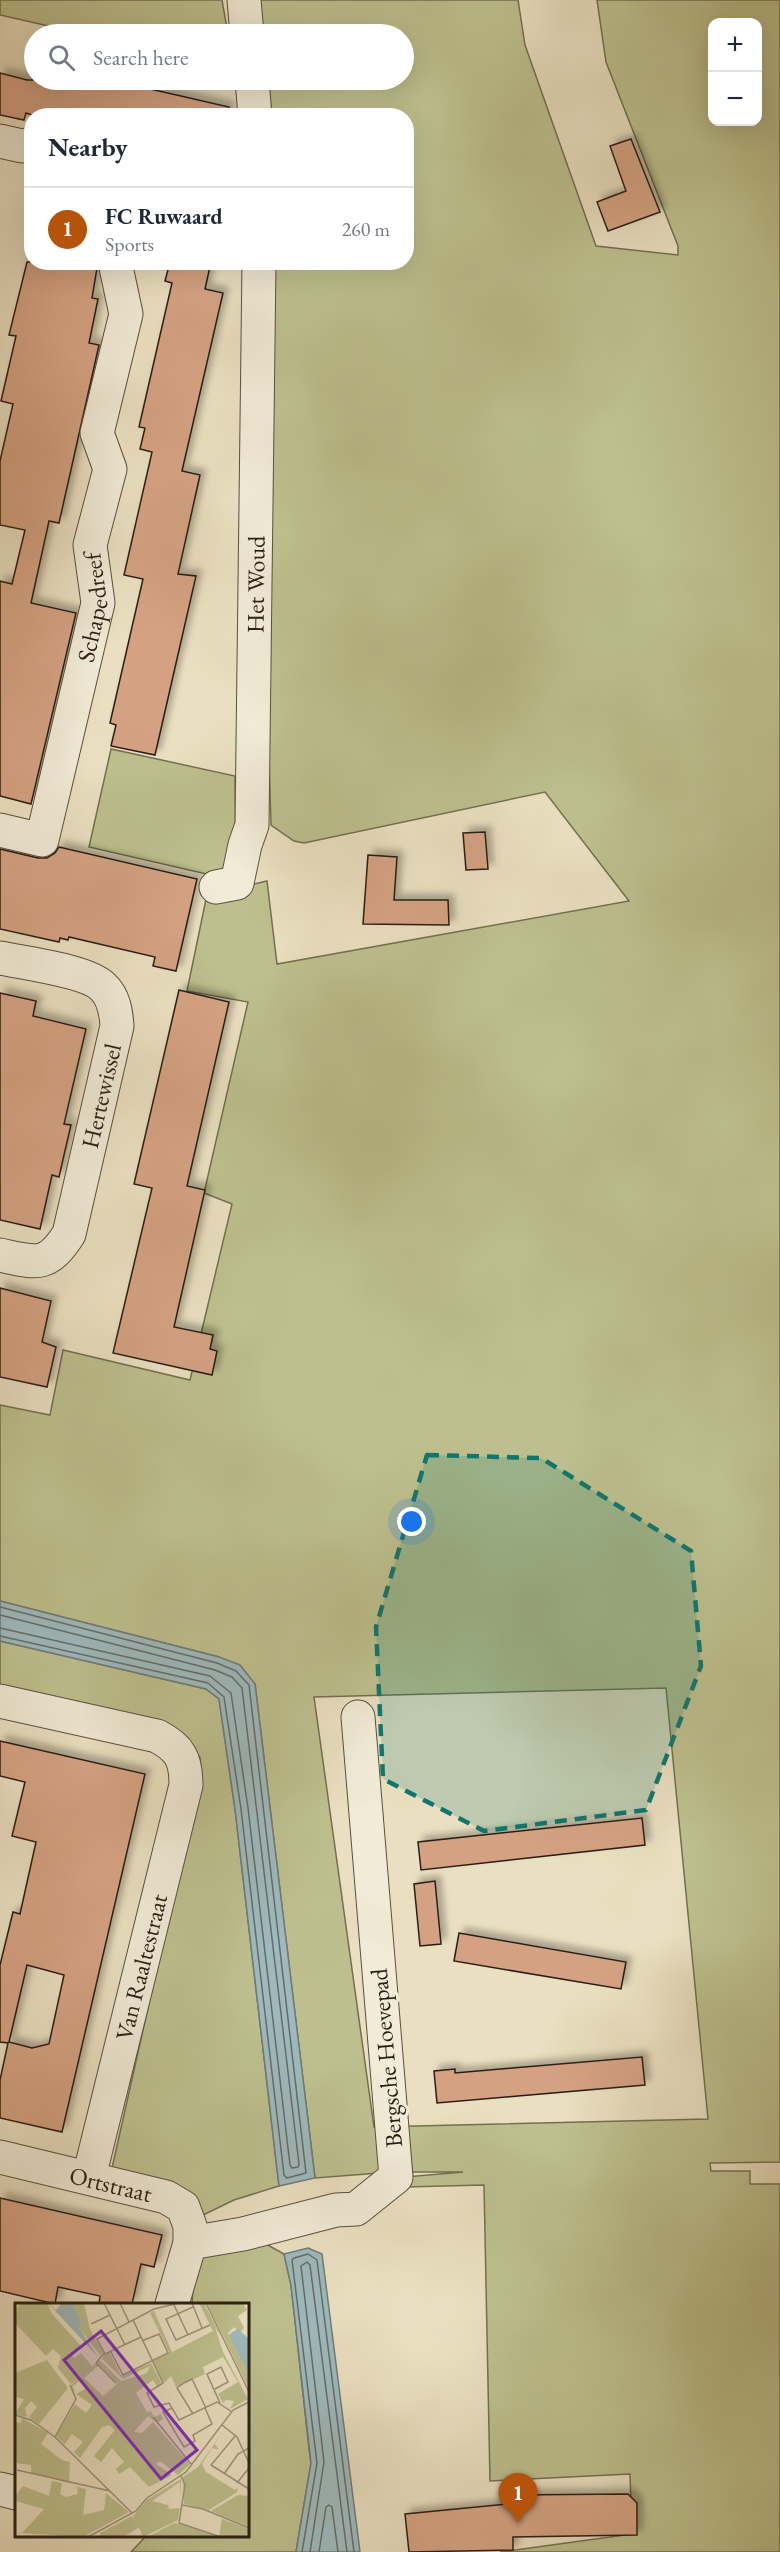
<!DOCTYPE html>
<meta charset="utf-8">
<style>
:root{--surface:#fff;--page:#f6f6f7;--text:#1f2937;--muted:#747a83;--line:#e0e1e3;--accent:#b45309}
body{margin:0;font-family:"EB Garamond",serif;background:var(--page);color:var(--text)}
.controls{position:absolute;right:18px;top:18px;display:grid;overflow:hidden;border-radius:12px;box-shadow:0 6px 24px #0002}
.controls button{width:54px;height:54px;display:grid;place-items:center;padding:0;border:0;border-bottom:2px solid var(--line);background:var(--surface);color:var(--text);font:30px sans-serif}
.you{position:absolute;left:412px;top:1522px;width:21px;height:21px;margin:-15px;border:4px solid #fff;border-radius:50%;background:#1a73e8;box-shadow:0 0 0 9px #1a73e833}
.badge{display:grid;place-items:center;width:39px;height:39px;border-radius:50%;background:var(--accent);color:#fff;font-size:20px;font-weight:700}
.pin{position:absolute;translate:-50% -50px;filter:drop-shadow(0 2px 3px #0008)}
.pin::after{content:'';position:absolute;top:32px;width:21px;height:18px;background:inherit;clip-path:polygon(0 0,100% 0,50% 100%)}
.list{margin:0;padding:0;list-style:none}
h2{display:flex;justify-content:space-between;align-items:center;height:78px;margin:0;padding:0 24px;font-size:26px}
h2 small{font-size:20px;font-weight:400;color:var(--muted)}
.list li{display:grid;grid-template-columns:39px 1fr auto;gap:18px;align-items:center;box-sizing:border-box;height:84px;padding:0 24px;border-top:2px solid var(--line)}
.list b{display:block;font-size:22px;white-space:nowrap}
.list p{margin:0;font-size:20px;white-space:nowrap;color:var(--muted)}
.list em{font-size:20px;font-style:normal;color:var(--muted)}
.icon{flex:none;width:33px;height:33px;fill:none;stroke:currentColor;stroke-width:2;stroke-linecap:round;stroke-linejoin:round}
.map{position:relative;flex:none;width:780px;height:2552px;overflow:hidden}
.search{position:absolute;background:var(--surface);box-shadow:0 6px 24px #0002;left:24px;top:24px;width:390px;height:66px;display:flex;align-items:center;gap:15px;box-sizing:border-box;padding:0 21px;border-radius:33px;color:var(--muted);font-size:22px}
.panel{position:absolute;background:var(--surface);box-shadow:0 6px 24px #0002;left:24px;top:108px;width:390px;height:162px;border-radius:24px}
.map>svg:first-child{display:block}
.green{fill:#bdc08e;stroke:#737051;stroke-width:1.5;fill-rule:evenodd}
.water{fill:#9ebabe;stroke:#6f7c7a;stroke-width:1.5}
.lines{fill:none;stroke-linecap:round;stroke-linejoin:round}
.shore{stroke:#646c69;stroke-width:1.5}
.building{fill:#d4a282;stroke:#291f14;stroke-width:1.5;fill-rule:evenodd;filter:url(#shadow)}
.minor-casing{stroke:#594f3f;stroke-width:35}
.minor{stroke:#f1ebd7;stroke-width:33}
.marked{fill:#0f766e;fill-opacity:0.2;stroke:#0f766e;stroke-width:4.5;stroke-dasharray:12 8;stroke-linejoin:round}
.labels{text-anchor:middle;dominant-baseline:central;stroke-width:6;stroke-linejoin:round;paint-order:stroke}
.street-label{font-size:24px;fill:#291f14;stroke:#f1ebd7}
.inset-road{fill:none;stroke:#9d937c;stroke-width:1.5}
.view{fill:#7b2cbf;fill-opacity:0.15;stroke:#7b2cbf;stroke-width:3}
.inset-edge{fill:none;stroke:#291f14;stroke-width:3}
</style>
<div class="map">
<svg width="780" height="2552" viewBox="0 0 780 2552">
<defs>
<filter id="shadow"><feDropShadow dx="5.5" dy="-5.5" stdDeviation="3" flood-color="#0004"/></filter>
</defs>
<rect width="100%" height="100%" fill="#eae0c1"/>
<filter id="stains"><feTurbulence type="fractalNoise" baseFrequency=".00333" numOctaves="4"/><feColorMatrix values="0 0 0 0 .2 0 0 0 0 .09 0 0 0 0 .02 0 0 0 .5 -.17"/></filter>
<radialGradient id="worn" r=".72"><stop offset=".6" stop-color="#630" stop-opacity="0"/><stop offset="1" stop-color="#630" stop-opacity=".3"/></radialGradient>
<g class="green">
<path d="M 0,0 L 222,0 L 228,34 L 84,34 L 0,15 Z"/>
<path d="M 257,0 L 518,0 L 525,45 L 596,246 L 678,255 L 678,246 L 606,62 L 597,0 L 780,0 L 780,2162 L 710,2163 L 711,2171 L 750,2171 L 750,2184 L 780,2184 L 780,2552 L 500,2552 L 632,2534 L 630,2474 L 490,2481 L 484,2185 L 405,2187 L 382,2179 L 463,2172 L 393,2172 L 315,2178 L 255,1684 L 219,1657 L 0,1601 L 0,1405 L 50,1415 L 63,1350 L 190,1380 L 232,1204 L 204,1193 L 248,1002 L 187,991 L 211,875 L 89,847 L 111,749 L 235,776 L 236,888 L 267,881 L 277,964 L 629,901 L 545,792 L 304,843 L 294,841 L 271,825 L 266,660 L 269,263 L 406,262 L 406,116 L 266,115 L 264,80 L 404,80 L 404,34 L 261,34 ZM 712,22 L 758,22 L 758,122 L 712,122 ZM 666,1688 L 708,2119 L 374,2127 L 314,1697 Z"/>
<path d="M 0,1641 L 206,1689 L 219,1699 L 235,1809 L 279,2186 L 234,2200 L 197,2218 L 199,2203 L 189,2196 L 110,2177 L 201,1772 L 200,1757 L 194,1750 L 0,1695 Z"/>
<path d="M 266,2244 L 284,2254 L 291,2285 L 309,2449 L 311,2463 L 296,2552 L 131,2552 L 146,2536 L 248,2536 L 248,2304 L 192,2304 L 195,2256 Z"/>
</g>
<g class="water">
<path d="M 0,1601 L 219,1657 L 240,1665 L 255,1684 L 315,2178 L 279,2186 L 235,1809 L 219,1699 L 206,1689 L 0,1641 Z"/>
<path d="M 308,2248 L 322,2254 L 360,2552 L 296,2552 L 311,2463 L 291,2285 L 284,2254 Z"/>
</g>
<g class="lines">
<g class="shore">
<path d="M 0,1607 L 217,1663 L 236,1671 L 249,1685 L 306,2173 L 287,2178 L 284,2175 L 241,1809 L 224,1697 L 208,1683 L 0,1636"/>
<path d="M 0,1615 L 215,1670 L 232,1677 L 242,1688 L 299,2164 L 298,2167 L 292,2168 L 290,2165 L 248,1808 L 231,1693 L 210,1676 L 0,1628"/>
<path d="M 302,2552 L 317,2463 L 292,2260 L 294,2258 L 308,2254 L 317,2260 L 354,2552"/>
<path d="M 310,2552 L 324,2462 L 301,2266 L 307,2262 L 310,2265 L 347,2552"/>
<path d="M 319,2552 L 326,2507 L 329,2505 L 332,2507 L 338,2552"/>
</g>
</g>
<g class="building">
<path d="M 0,73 L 27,80 L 111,80 L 229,107 L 228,116 L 35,116 L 26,113 L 24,120 L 0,115 Z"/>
<path d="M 631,139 L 660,212 L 608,231 L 597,202 L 626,191 L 610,146 Z"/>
<path d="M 27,262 L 98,262 L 92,298 L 98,299 L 89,343 L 99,345 L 59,523 L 49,521 L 31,603 L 76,613 L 31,804 L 0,796 L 0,581 L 12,584 L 25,530 L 0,525 L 0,461 L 13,404 L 1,401 L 16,336 L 9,335 Z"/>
<path d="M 170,262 L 211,262 L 205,289 L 223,293 L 182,471 L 200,475 L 178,574 L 196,576 L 155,755 L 111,746 L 116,725 L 110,723 L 143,579 L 124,575 L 152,452 L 140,449 L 145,428 L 139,427 L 172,283 L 165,281 Z"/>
<path d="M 485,832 L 488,869 L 466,870 L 463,833 Z"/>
<path d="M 59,847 L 197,879 L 176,971 L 153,966 L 155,957 L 69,937 L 68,940 L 60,938 L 59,942 L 0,929 L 0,849 L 38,858 L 47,858 L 55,853 Z"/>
<path d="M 368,855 L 397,857 L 394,900 L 448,900 L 449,925 L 363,924 Z"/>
<path d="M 179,990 L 229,1002 L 187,1186 L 205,1190 L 174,1327 L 213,1335 L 210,1349 L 217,1351 L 212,1375 L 113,1353 L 152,1188 L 134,1184 Z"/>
<path d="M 0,993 L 36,1001 L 33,1016 L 86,1029 L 64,1124 L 71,1125 L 64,1155 L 59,1177 L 52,1175 L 40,1229 L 0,1220 Z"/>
<path d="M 0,1288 L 51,1301 L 42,1342 L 56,1347 L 47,1387 L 0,1377 Z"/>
<path d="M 0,1741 L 145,1774 L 62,2132 L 0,2118 L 0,2080 L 8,2043 L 0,2042 L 0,1965 L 13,1912 L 20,1914 L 36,1842 L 12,1836 L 25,1782 L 0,1776 ZM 27,1965 L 64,1975 L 49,2044 L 32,2048 L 9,2042 Z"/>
<path d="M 642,1818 L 645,1845 L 421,1870 L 418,1842 Z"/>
<path d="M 435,1881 L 441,1944 L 420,1946 L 414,1884 Z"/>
<path d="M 459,1933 L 626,1962 L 621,1989 L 454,1961 Z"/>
<path d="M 642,2057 L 645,2085 L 437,2103 L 434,2071 L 455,2069 L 455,2073 Z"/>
<path d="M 0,2198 L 162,2235 L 154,2267 L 141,2264 L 132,2304 L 99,2304 L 100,2296 L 58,2287 L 55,2304 L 0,2291 Z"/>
<path d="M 628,2494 L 637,2503 L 637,2535 L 513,2537 L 513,2550 L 409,2552 L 405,2514 L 517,2503 L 510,2501 L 511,2495 Z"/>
</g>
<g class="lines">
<defs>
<g id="minor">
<path d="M 244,0 L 247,34"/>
<path d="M 252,80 L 255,116"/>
<path d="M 0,141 L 22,146 L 32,144"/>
<path id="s1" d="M 0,830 L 42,840 L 98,603 L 90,545 L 110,469 L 97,433 L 126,314 L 116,267 L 117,262"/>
<path id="s2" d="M 216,887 L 237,883 L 245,845 L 252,825 L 259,262"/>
<path d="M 0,958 C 24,963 88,971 103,987 C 114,997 116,1012 117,1026 L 69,1234 C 47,1268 37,1263 0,1255"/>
<path d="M 0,1701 L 157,1736 C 180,1748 186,1759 186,1785 L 89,2177"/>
<path id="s3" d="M 0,2157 L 166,2197 L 183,2207 L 190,2226 L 190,2243 L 172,2304"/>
<path d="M 190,2243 L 243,2234 L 336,2210 L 356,2209 L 396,2177 L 358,1717"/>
<path d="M 0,2489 L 16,2493"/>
</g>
</defs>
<use href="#minor" class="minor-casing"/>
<use href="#minor" class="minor"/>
</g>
<path class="marked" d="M 427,1455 L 541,1458 L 691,1551 L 701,1666 L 646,1810 L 484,1831 L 383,1779 L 376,1627 Z"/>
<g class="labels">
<g class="street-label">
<text stroke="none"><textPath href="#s2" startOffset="322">Het Woud</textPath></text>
<text stroke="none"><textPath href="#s1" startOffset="282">Schapedreef</textPath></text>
<text transform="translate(101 1096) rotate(-77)">Hertewissel</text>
<text transform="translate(141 1967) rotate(-76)">Van Raaltestraat</text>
<text transform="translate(386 2058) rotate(-95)">Bergsche Hoevepad</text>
<text stroke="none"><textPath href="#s3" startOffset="114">Ortstraat</textPath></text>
</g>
</g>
<g transform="translate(15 2303)">
<rect width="234" height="234" fill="#eae0c1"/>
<path d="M 7,0 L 32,0 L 37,11 L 66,43 L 57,53 L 59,55 L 66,50 L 77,63 L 85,57 L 106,78 L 132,70 L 135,63 L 108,76 L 87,56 L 89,51 L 95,50 L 106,72 L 136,60 L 146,79 L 142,83 L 138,77 L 121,90 L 132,109 L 136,108 L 139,114 L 146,111 L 148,116 L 142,120 L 133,113 L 119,129 L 127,130 L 138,119 L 175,161 L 163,172 L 145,158 L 141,161 L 157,172 L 134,184 L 115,164 L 104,171 L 101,166 L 109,159 L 97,145 L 86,159 L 79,153 L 100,127 L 94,122 L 87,124 L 65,155 L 59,149 L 68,139 L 57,131 L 50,141 L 41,133 L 60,101 L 71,110 L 77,102 L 61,91 L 70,86 L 65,78 L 58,83 L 60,90 L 55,83 L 65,74 L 56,81 L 43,65 L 46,53 L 38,46 L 31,53 L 0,20 L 0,7 ZM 84,62 L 103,80 L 88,93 L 69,75 ZM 57,0 L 69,0 L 75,26 L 88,49 L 85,52 L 64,25 L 67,19 ZM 184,0 L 189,0 L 207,35 L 200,24 L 208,49 L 233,96 L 215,106 L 219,98 L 211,97 L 208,100 L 203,91 L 223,79 L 208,54 L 188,64 L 190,71 L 161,84 L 156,73 L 149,80 L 138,58 L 154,49 L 135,10 L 139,8 L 157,49 L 198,28 ZM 192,0 L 228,0 L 232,7 L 223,13 L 229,25 L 225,30 L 219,24 L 212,31 L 216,31 L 234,71 L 234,86 ZM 32,57 L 53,85 L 24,121 L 14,114 L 22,104 L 16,98 L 10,105 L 12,114 L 0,111 L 9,96 L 0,94 L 0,70 ZM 7,115 L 33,130 L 26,141 L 47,157 L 55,159 L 54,180 L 16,170 L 16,162 L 0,160 L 0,119 L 6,120 ZM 208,129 L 200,141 L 204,147 L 197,145 L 187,161 L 191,169 L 220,187 L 223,184 L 222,189 L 194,207 L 169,201 L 168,174 L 183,164 ZM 166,176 L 166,193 L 165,179 L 137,198 L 153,202 L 154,206 L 165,205 L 163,217 L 128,234 L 124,224 L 109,234 L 85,234 L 85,230 L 117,213 L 120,218 L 118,213 L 132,197 ZM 37,178 L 47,180 L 45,191 L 51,194 L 63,191 L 62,184 L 71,186 L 68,212 L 89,207 L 91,190 L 114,209 L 68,234 L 7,230 L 29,206 L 0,198 L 0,193 L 8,183 L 34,193 ZM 223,192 L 234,193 L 234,224 L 196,208 ZM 207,216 L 234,226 L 234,234 L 204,233 ZM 159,220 L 164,221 L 205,234 L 133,234 Z" fill="#bdc08e" fill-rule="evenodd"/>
<path d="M 33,0 L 41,7 L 47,0 L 57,0 L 67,19 L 64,25 L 83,54 ZM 223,26 L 234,36 L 234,71 L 216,36 L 216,30 Z" fill="#9ebabe"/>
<path class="inset-road" d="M 89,0 L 110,42M 105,0 L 114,19M 177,0 L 187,25M 191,0 L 234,89M 159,2 L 173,32M 178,4 L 151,16 L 161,37 L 195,22M 118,17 L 148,80 L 132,90 L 139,104 L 154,100 L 164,117 L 202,99 L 217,109M 76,21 L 95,12M 126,34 L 90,51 L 82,36 L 139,6 L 164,0M 96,49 L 108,72 L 153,50 L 144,31 L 127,38M 89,50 L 81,60 L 101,80M 200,86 L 213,79 L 206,64 L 192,71 L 205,100M 157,105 L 148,109 L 169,144 L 180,138 L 178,132 L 197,121 L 190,105M 178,111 L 162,85 L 169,80 L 177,76 L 191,105M 0,112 L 16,117 L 40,134 L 117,210M 138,114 L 177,162M 207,122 L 222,134 L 234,160M 221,132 L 196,162 L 234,186M 40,134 L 61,96 L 55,82M 2,167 L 95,188M 209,171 L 223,151 L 234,145M 166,173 L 170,182 L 164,220 L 206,234M 222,180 L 234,165M 167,202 L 188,206 L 234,225M 73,234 L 121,208 L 132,195 L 171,169 L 218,107 L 234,99"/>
<path class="view" d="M 86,28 L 182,147 L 146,176 L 49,57 Z"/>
<rect width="234" height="234" class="inset-edge"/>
</g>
<rect width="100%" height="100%" filter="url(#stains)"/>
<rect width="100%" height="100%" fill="url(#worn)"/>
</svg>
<div class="controls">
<button>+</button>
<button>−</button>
</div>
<div class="you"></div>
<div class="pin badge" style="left:518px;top:2523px">1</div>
<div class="search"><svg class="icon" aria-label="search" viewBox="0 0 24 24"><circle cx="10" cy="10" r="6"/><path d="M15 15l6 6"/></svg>Search here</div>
<section class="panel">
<h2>Nearby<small></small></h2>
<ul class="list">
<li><span class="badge">1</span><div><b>FC Ruwaard</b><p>Sports</p></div><em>260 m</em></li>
</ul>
</section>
</div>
